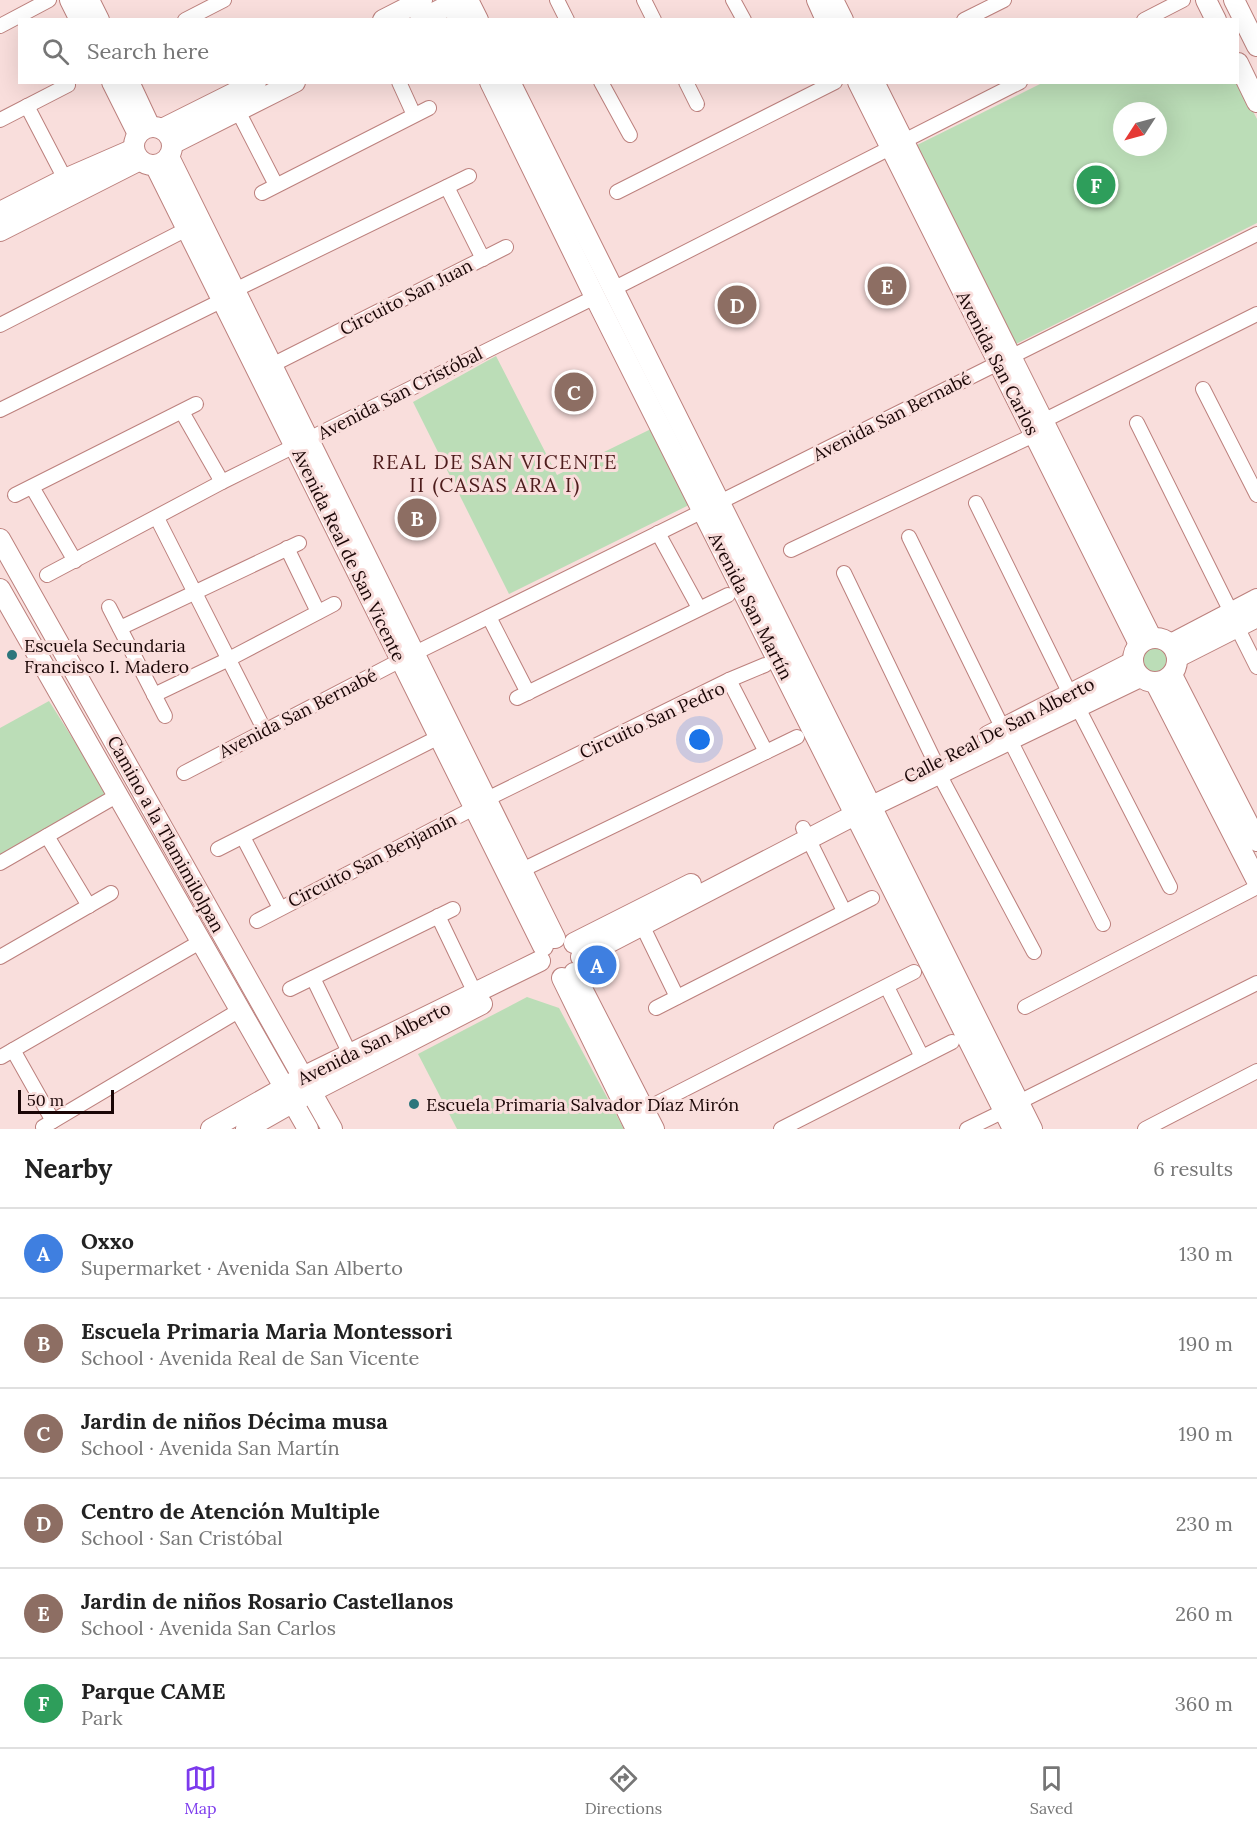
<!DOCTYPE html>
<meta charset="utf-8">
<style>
:root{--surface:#fff;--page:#f2f2f2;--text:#222;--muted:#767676;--line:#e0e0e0;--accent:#7c3aed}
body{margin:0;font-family:Lora,serif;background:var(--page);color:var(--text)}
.compass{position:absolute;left:1113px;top:102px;width:54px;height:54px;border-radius:50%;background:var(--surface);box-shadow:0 6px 24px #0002;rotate:234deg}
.scale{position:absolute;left:18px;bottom:15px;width:96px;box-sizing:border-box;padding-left:6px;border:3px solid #1a0606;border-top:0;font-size:16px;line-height:21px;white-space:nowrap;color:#1a0606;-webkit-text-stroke:4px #f9dedc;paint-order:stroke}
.you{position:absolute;left:700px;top:740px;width:21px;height:21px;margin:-15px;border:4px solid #fff;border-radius:50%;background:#1a73e8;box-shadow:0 0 0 9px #1a73e833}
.badge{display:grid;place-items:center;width:39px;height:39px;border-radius:50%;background:var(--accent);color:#fff;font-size:20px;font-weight:700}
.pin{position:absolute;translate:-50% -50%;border:3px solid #fff;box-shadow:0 2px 6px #0006}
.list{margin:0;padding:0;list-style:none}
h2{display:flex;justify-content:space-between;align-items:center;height:78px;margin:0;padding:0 24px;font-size:26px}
h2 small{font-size:20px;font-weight:400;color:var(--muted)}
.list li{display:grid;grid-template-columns:39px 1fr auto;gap:18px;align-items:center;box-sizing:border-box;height:90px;padding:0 24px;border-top:2px solid var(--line)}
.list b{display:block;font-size:22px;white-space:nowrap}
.list p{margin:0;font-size:20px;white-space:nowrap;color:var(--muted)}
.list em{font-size:20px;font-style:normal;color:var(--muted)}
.icon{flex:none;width:33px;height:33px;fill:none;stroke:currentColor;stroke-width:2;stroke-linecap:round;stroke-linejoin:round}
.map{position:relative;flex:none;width:1257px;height:1129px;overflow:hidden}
.search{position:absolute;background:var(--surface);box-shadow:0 6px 24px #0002;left:18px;right:18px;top:18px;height:66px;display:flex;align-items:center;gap:15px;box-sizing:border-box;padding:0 21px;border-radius:0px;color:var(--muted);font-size:22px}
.sheet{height:618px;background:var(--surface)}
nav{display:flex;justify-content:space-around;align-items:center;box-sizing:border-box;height:84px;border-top:2px solid var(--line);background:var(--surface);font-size:16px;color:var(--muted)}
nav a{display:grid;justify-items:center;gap:3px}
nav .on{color:var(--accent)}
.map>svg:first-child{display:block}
.green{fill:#bbddb7;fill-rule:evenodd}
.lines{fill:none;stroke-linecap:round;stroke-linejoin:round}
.street-casing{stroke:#bc807d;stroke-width:16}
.secondary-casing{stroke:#bc807d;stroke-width:22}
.street{stroke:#fff;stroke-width:14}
.secondary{stroke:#fff;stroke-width:20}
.poi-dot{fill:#2c767c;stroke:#f9dedc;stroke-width:2}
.labels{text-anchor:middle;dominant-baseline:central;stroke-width:6;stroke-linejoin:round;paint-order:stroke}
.street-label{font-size:18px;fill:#1a0606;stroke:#f9dedc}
.poi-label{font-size:18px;fill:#1a0606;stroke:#f9dedc;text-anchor:start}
.neighbourhood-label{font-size:20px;letter-spacing:1.5px;fill:#4d1c1c;stroke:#f9dedc}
</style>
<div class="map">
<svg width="1257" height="1129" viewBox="0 0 1257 1129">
<rect width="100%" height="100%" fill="#f9dedc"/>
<g class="green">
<path d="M 1238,82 L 1257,119 L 1257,223 L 1014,345 L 915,146 L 1042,83 ZM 1122,111 L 1158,111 L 1158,147 L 1122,147 Z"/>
<path d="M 496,356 L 557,475 L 651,429 L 691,504 L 509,594 L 413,402 Z"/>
<circle cx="1155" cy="660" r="16"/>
<path d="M 49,701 L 108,794 L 0,855 L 0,728 Z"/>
<path d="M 527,997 L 559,1008 L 624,1129 L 457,1129 L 418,1054 Z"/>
</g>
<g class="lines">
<defs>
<g id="street">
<path d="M 557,0 L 567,20"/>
<path d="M 644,0 L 654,20"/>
<path d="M 733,0 L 744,20"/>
<path d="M 185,20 L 224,0"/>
<path d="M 964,20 L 1004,0"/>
<path d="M 1144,20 L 1183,0"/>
<path d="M 0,26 L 49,0"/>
<path d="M 399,82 L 414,115"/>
<path d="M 601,82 L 630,135"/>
<path d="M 686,82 L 697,104"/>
<path d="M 27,106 L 65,179"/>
<path d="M 238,111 L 276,185"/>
<path d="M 0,120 L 68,85"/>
<path d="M 447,187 L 483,259"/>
<path d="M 617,192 L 835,82"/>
<path d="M 262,193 L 429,108"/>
<path d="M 613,289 L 1020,82"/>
<path d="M 235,290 L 469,176"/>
<path d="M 0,325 L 187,229"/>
<path d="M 272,365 L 506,247"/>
<path d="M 1203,389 L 1257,495"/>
<path d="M 0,410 L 223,300"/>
<path d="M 182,412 L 222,482"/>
<path d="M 1043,421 L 1257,314"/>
<path d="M 1137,423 L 1231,612"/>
<path d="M 32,487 L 75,561"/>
<path d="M 15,495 L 196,404"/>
<path d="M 720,502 L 1257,234"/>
<path d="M 976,503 L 1070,694"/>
<path d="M 157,518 L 265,731"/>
<path d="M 658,533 L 699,608"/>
<path d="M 909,537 L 1003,729"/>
<path d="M 287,548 L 318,612"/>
<path d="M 791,550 L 1034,435"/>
<path d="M 844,573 L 935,762"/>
<path d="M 47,575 L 222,482 L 595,297"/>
<path d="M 109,607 L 165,716"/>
<path d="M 489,617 L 528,693"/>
<path d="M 1237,627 L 1257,667"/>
<path d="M 120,628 L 299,543"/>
<path d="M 729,680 L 766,752"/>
<path d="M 154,695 L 229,659 L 334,604"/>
<path d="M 517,698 L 728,595"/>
<path d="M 1077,706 L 1170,887"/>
<path d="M 1010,740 L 1103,924"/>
<path d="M 184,773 L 401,660 L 703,511"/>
<path d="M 939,774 L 1034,952"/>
<path d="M 487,799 L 729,680 L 765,665"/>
<path d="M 803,828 L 844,911"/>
<path d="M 47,836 L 89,906"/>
<path d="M 243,837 L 280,908"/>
<path d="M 218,849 L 439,737"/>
<path d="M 0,863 L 118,795"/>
<path d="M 522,870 L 797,737"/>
<path d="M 438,916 L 475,993"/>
<path d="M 639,919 L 677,997"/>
<path d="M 257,921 L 474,808"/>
<path d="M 0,957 L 111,893"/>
<path d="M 313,978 L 350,1054"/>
<path d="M 887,987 L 922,1057"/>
<path d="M 290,989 L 453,909"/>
<path d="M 1025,1007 L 1257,887"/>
<path d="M 656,1008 L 872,898"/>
<path d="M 13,1050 L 53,1121"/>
<path d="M 1,1057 L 200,942"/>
<path d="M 1019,1102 L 1257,983"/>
<path d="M 644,1110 L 914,972"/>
<path d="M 43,1127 L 240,1010"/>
<path d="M 781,1129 L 952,1042"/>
<path d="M 967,1129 L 1004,1111"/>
<path d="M 1145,1129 L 1257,1071"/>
</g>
<g id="secondary">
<path d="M 70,0 L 80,20"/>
<path d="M 89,0 L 99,20"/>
<path d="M 450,0 L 459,20"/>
<path d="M 468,0 L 478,20"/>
<path d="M 817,0 L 826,20"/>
<path d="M 833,0 L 843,20"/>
<path d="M 1206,0 L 1216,20"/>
<path d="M 1234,0 L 1257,46"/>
<path d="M 383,20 L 422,0"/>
<path d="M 420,20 L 459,0"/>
<path d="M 1238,63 L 1257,102"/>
<path d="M 112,82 L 138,134"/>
<path d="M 129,82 L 150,127"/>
<path d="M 490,82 L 595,297 L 1013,1129"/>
<path d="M 510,82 C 685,431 857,781 1032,1129"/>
<path d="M 858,82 L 1139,644"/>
<path d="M 874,82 L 1151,637"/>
<circle cx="153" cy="146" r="19"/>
<path d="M 162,129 L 256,82"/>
<path d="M 172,144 L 295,82"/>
<path d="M 169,157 L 555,938"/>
<path d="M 155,165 L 543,946"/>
<path d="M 0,212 L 65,179 L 134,149"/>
<path d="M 0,231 L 140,160"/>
<path d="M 0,539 L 332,1129"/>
<path d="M 0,589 L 308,1129"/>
<circle cx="1155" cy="660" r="22"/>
<path d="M 1171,644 L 1257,599"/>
<path d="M 1178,657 L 1257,617"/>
<path d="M 1172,675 L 1257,841"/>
<path d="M 1155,682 L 1257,881"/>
<path d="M 988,736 L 1133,662"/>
<path d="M 574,943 L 691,884"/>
<path d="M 581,957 L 870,807 L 1140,677"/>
<path d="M 574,973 L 654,1129"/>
<path d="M 562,978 L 636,1129"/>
<path d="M 211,1129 L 303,1077 L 540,961"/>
<path d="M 246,1129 L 311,1092 L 482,1004"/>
</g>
</defs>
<use href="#street" class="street-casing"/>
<use href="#secondary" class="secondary-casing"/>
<use href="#street" class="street"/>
<use href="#secondary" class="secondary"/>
</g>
<g class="poi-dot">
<circle cx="12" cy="655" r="6"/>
<circle cx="414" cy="1104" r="6"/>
</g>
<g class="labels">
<g class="street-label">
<text transform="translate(406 297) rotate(-27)">Circuito San Juan</text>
<text transform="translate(998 363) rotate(63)">Avenida San Carlos</text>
<text transform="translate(400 393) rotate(-27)">Avenida San Cristóbal</text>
<text transform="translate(892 416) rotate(-27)">Avenida San Bernabé</text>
<text transform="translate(349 555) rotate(64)">Avenida Real de San Vicente</text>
<text transform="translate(751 606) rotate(63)">Avenida San Martín</text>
<text transform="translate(298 713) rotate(-27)">Avenida San Bernabé</text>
<text transform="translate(652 720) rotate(-25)">Circuito San Pedro</text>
<text transform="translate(999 730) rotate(-27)">Calle Real De San Alberto</text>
<text transform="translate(166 834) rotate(61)">Camino a la Tlamimilolpan</text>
<text transform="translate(372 860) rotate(-27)">Circuito San Benjamín</text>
<text transform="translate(374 1043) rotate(-26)">Avenida San Alberto</text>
</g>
<g class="poi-label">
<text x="24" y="645">Escuela Secundaria<tspan x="24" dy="21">Francisco I. Madero</tspan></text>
<text x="426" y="1104">Escuela Primaria Salvador Díaz Mirón</text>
</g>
<g class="neighbourhood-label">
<text x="495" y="461">REAL DE SAN VICENTE<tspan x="495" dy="23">II (CASAS ARA I)</tspan></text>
</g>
</g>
</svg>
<svg class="compass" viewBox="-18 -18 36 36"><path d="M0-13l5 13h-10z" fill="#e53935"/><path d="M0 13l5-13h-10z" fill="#767676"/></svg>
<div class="scale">50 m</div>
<div class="you"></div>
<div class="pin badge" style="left:597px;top:965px;background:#3f7fe0">A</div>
<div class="pin badge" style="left:417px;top:518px;background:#8d6e63">B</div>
<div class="pin badge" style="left:574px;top:392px;background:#8d6e63">C</div>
<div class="pin badge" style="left:737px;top:305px;background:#8d6e63">D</div>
<div class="pin badge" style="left:887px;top:286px;background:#8d6e63">E</div>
<div class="pin badge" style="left:1096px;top:185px;background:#2e9e5b">F</div>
<div class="search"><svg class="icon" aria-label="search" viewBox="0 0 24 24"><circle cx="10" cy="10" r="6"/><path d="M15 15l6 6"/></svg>Search here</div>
</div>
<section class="sheet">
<h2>Nearby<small>6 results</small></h2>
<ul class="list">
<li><span class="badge" style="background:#3f7fe0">A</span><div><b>Oxxo</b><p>Supermarket · Avenida San Alberto</p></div><em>130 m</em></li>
<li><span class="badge" style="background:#8d6e63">B</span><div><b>Escuela Primaria Maria Montessori</b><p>School · Avenida Real de San Vicente</p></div><em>190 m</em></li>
<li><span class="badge" style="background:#8d6e63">C</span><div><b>Jardin de niños Décima musa</b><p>School · Avenida San Martín</p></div><em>190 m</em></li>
<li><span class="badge" style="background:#8d6e63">D</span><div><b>Centro de Atención Multiple</b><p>School · San Cristóbal</p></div><em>230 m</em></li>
<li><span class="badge" style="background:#8d6e63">E</span><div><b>Jardin de niños Rosario Castellanos</b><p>School · Avenida San Carlos</p></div><em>260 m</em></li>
<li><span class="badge" style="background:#2e9e5b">F</span><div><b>Parque CAME</b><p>Park</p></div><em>360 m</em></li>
</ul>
</section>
<nav>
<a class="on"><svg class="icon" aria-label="map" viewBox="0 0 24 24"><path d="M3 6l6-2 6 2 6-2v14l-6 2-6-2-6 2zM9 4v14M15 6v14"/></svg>Map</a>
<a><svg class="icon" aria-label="directions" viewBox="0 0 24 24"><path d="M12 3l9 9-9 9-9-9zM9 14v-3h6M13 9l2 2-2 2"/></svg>Directions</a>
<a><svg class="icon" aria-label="saved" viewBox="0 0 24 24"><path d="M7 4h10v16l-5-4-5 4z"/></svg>Saved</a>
</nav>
